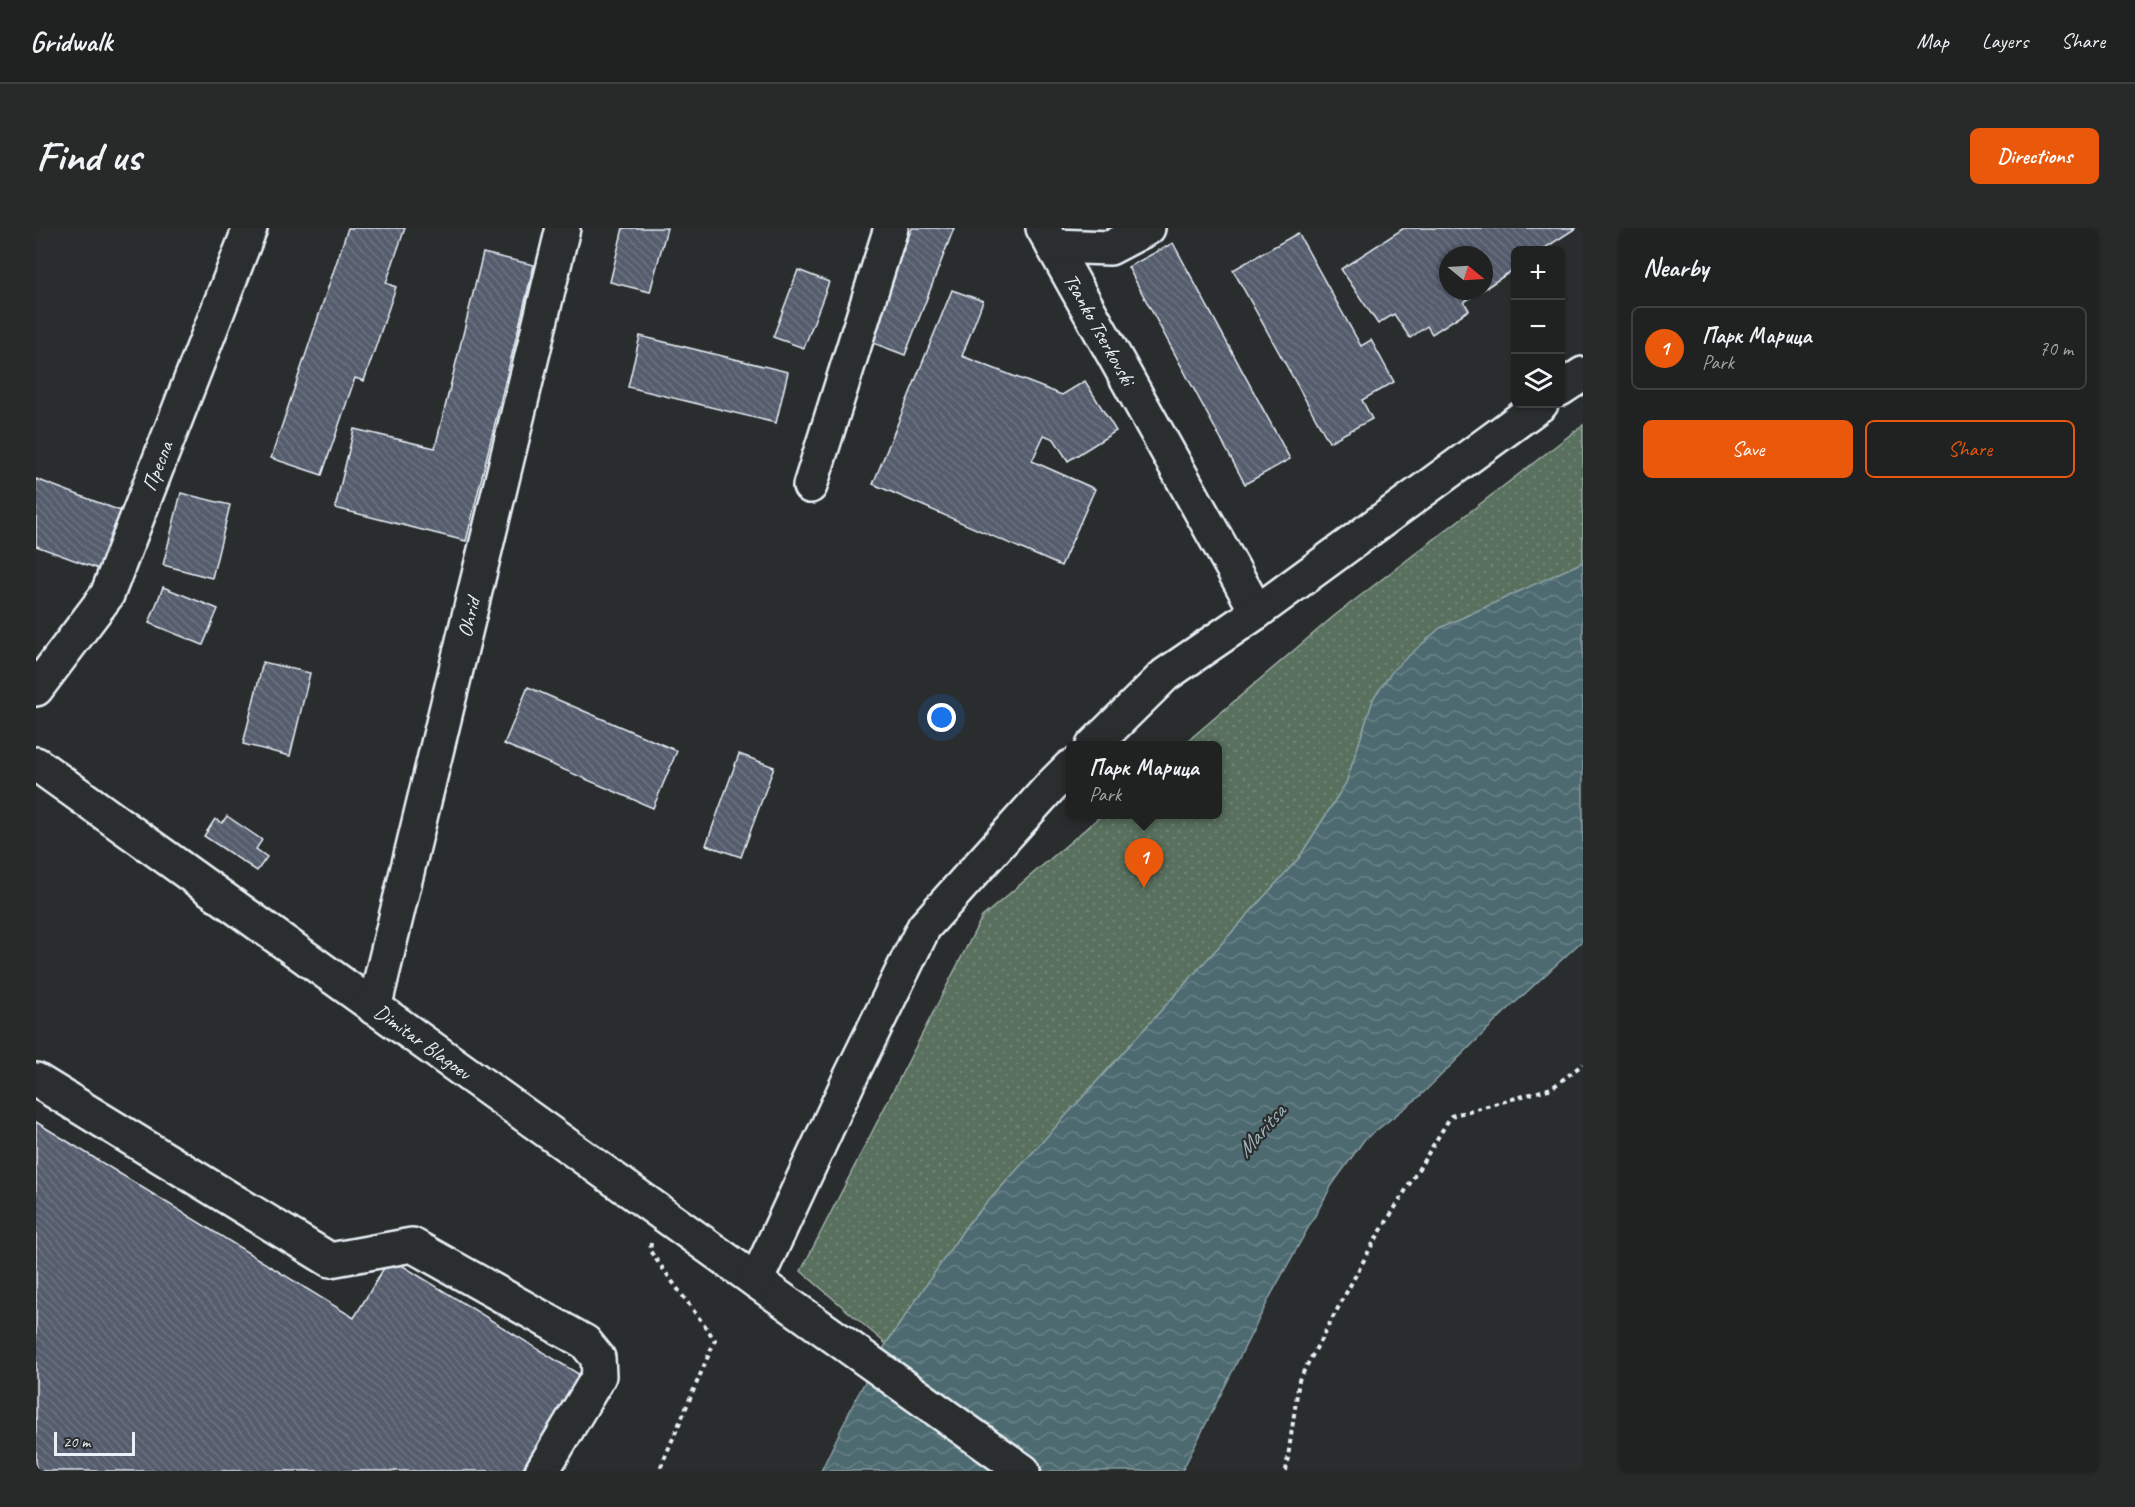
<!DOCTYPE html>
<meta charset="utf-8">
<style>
:root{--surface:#202222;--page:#282a2a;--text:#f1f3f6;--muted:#a2a4a5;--line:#3d3f40;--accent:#ea580c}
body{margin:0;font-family:Caveat,sans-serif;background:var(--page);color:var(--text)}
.controls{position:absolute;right:18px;top:18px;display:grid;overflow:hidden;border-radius:9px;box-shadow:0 2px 4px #0004}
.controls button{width:54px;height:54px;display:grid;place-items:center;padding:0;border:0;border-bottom:2px solid var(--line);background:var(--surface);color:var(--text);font:30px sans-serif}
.compass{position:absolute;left:1403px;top:18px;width:54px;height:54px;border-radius:50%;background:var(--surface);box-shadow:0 2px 4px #0004;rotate:108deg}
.scale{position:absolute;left:18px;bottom:15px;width:81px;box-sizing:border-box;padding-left:6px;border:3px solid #e8f1f8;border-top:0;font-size:16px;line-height:21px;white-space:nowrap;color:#e8f1f8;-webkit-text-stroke:4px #2a2d2e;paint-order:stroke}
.you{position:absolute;left:906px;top:490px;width:21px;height:21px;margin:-15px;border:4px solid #fff;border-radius:50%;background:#1a73e8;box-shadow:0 0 0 9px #1a73e833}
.badge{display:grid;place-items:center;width:39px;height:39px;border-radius:50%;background:var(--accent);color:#fff;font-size:20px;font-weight:700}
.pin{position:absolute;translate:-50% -50px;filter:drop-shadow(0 2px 3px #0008)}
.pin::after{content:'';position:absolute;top:32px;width:21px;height:18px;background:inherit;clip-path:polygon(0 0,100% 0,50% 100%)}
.popup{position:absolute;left:1030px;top:513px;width:156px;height:78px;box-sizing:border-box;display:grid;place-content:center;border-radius:9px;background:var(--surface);filter:drop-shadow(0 2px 4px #0005);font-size:20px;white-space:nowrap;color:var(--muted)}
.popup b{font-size:22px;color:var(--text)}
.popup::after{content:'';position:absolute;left:50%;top:100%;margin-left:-12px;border:12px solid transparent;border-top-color:var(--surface)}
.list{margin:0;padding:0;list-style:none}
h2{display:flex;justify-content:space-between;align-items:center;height:78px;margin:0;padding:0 24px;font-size:26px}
h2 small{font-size:20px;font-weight:400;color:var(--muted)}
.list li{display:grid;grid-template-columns:39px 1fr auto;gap:18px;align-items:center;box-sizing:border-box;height:84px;margin:0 12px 12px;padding:0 12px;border:2px solid var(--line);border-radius:9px}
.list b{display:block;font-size:22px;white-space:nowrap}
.list p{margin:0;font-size:20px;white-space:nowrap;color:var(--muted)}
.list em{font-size:20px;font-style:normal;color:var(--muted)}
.actions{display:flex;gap:12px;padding:18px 24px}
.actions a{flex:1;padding:14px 0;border:2px solid var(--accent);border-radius:9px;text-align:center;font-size:21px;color:var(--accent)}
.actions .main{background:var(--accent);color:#fff}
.icon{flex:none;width:33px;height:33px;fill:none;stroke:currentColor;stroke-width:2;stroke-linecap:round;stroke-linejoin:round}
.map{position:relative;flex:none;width:1547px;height:1243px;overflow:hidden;border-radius:9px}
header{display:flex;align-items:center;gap:36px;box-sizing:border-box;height:84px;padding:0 30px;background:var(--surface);border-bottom:2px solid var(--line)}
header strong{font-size:28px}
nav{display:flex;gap:33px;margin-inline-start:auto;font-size:21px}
.intro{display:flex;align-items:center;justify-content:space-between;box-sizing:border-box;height:144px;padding:0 36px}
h1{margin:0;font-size:42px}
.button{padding:15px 27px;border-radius:9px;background:var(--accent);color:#fff;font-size:21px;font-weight:700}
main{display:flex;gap:36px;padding:0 36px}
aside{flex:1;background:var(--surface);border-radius:9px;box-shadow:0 2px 4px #0004}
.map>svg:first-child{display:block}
.park{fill:url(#park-dots);stroke:#a0b0aa;stroke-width:1.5}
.water{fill:url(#water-waves);stroke:#8ca1a7;stroke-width:1.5}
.building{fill:url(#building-back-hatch);stroke:#e8f1f8;stroke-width:1.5}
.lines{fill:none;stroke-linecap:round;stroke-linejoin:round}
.minor-casing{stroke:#e8f1f8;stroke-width:38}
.path{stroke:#e8f1f8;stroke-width:4;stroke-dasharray:4.5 4.5;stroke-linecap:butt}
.minor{stroke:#2a2d2e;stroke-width:33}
.labels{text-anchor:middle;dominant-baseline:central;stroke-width:4.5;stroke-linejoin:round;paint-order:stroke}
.street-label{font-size:21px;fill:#e8f1f8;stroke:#2a2d2e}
.water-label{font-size:22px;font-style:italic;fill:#a3b5bb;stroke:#2a2d2e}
</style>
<header>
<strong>Gridwalk</strong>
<nav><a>Map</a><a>Layers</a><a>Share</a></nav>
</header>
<div class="intro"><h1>Find us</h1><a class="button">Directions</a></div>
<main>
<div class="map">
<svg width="1547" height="1243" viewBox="0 0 1547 1243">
<defs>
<pattern id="park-dots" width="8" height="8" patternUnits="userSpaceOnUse" patternTransform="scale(1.5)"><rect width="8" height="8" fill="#58705d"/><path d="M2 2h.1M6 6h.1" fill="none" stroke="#708575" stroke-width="1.8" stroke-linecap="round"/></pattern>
<pattern id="water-waves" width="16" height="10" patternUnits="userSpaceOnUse" patternTransform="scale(1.5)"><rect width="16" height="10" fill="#4e6b71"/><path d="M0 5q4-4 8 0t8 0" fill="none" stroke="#688186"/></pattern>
<pattern id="building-back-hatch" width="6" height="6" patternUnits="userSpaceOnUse" patternTransform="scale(1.5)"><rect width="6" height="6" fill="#555b6c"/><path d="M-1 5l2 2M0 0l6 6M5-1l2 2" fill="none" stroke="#6d7382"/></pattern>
</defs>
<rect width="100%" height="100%" fill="#2a2d2e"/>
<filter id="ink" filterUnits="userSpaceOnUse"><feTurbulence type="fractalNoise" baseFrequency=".0167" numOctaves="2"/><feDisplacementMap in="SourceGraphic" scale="12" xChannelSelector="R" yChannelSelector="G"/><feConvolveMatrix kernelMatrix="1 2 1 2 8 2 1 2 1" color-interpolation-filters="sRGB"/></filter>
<g filter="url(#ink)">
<path class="park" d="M 1547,197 L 1547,334 L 1404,400 L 1338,469 L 1310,555 L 1263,630 L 931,997 L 850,1116 L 765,1043 L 946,689 L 1066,587 L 1182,586 L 1182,518 L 1147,517 L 1298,388 Z"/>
<path class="water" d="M 1547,334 L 1547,712 L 1468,785 L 1383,869 L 1328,912 L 1296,957 L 1236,1065 L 1146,1243 L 785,1243 L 820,1170 L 850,1116 L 931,997 L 1263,630 L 1310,555 L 1338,469 L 1358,441 L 1404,400 Z"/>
<g class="building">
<path d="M 312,0 L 369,0 L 350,55 L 360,59 L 328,153 L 319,150 L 286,247 L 235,230 Z"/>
<path d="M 587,0 L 631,0 L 614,64 L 574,54 Z"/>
<path d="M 876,0 L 918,0 L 869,127 L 832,113 Z"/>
<path d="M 1368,0 L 1540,0 L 1506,22 L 1480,22 L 1480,40 L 1448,61 L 1448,27 L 1412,27 L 1412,63 L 1445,63 L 1428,74 L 1433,82 L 1396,106 L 1391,98 L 1374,110 L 1358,86 L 1342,96 L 1305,41 Z"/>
<path d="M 1262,5 L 1325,118 L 1335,112 L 1358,154 L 1326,172 L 1336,191 L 1293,214 L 1197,42 Z"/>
<path d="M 1137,15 L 1254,231 L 1209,256 L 1092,39 Z"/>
<path d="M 447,25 L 498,37 L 430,313 L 299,280 L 318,201 L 399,220 Z"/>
<path d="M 762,42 L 793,54 L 768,120 L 737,109 Z"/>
<path d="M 916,62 L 947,73 L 926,128 L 1026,167 L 1049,153 L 1080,203 L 1032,233 L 1018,211 L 1008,207 L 996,233 L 1059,261 L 1025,338 L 837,256 Z"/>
<path d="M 604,108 L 752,144 L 740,195 L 592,159 Z"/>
<path d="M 0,251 L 90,285 L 68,343 L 0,318 Z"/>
<path d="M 145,265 L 194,277 L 176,350 L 127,337 Z"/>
<path d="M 127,359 L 182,381 L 167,417 L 113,395 Z"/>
<path d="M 227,434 L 274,445 L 254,528 L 207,516 Z"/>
<path d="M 492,459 L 641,523 L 617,580 L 468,516 Z"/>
<path d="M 703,526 L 738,539 L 705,629 L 670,617 Z"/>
<path d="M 191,588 L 226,612 L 220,621 L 231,629 L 221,643 L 168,608 L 179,591 L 186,595 Z"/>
<path d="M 0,894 L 318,1090 L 354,1030 L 544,1147 L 485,1243 L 0,1243 Z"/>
</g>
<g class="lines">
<defs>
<g id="minor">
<path id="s1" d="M 1007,0 L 1221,384 L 1505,176"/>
<path d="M 1017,18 L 1074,20 L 1112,0"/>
<path d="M 1524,161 L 1547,146"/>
<path d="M 774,258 L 855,0"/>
<path id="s2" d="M 0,461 L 71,367 L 214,0"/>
<path d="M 1057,518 L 1129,447 L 1221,384"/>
<path id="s3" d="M 0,536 L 720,1053 L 987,1243"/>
<path id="s4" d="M 338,780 L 527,0"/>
<path d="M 0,852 L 294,1032 L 376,1017 L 549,1114 L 562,1130 L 563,1148 L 506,1243"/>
<path d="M 720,1053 L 815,848 L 888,699 L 1015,558 L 1034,539"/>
</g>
</defs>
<use href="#minor" class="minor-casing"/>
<g class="path">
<path d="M 615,1015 L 614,1023 L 679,1112 L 623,1243"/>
<path d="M 1250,1243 L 1263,1152 L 1335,1019 L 1415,888 L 1516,860 L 1547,836"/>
</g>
<use href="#minor" class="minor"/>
</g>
</g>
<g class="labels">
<g class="street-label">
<text stroke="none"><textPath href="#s1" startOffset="116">Tsanko Tserkovski</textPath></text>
<text stroke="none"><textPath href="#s2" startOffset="256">Преспа</textPath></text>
<text stroke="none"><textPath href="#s4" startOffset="402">Ohrid</textPath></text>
<text stroke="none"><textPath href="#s3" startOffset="476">Dimitar Blagoev</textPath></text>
</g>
<g class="water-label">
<text transform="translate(1225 903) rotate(-49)">Maritsa</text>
</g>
</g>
</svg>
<div class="controls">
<button>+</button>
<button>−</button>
<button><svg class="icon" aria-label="layers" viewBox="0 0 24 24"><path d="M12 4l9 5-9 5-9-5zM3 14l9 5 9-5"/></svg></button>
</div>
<svg class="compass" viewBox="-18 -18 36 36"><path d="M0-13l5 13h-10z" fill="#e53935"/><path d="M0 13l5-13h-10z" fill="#a2a4a5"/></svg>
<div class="scale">20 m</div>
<div class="you"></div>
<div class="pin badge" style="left:1108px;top:660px">1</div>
<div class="popup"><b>Парк Марица</b>Park</div>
</div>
<aside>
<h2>Nearby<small></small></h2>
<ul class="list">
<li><span class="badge">1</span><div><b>Парк Марица</b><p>Park</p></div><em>70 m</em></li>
</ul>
<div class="actions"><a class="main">Save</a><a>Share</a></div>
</aside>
</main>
